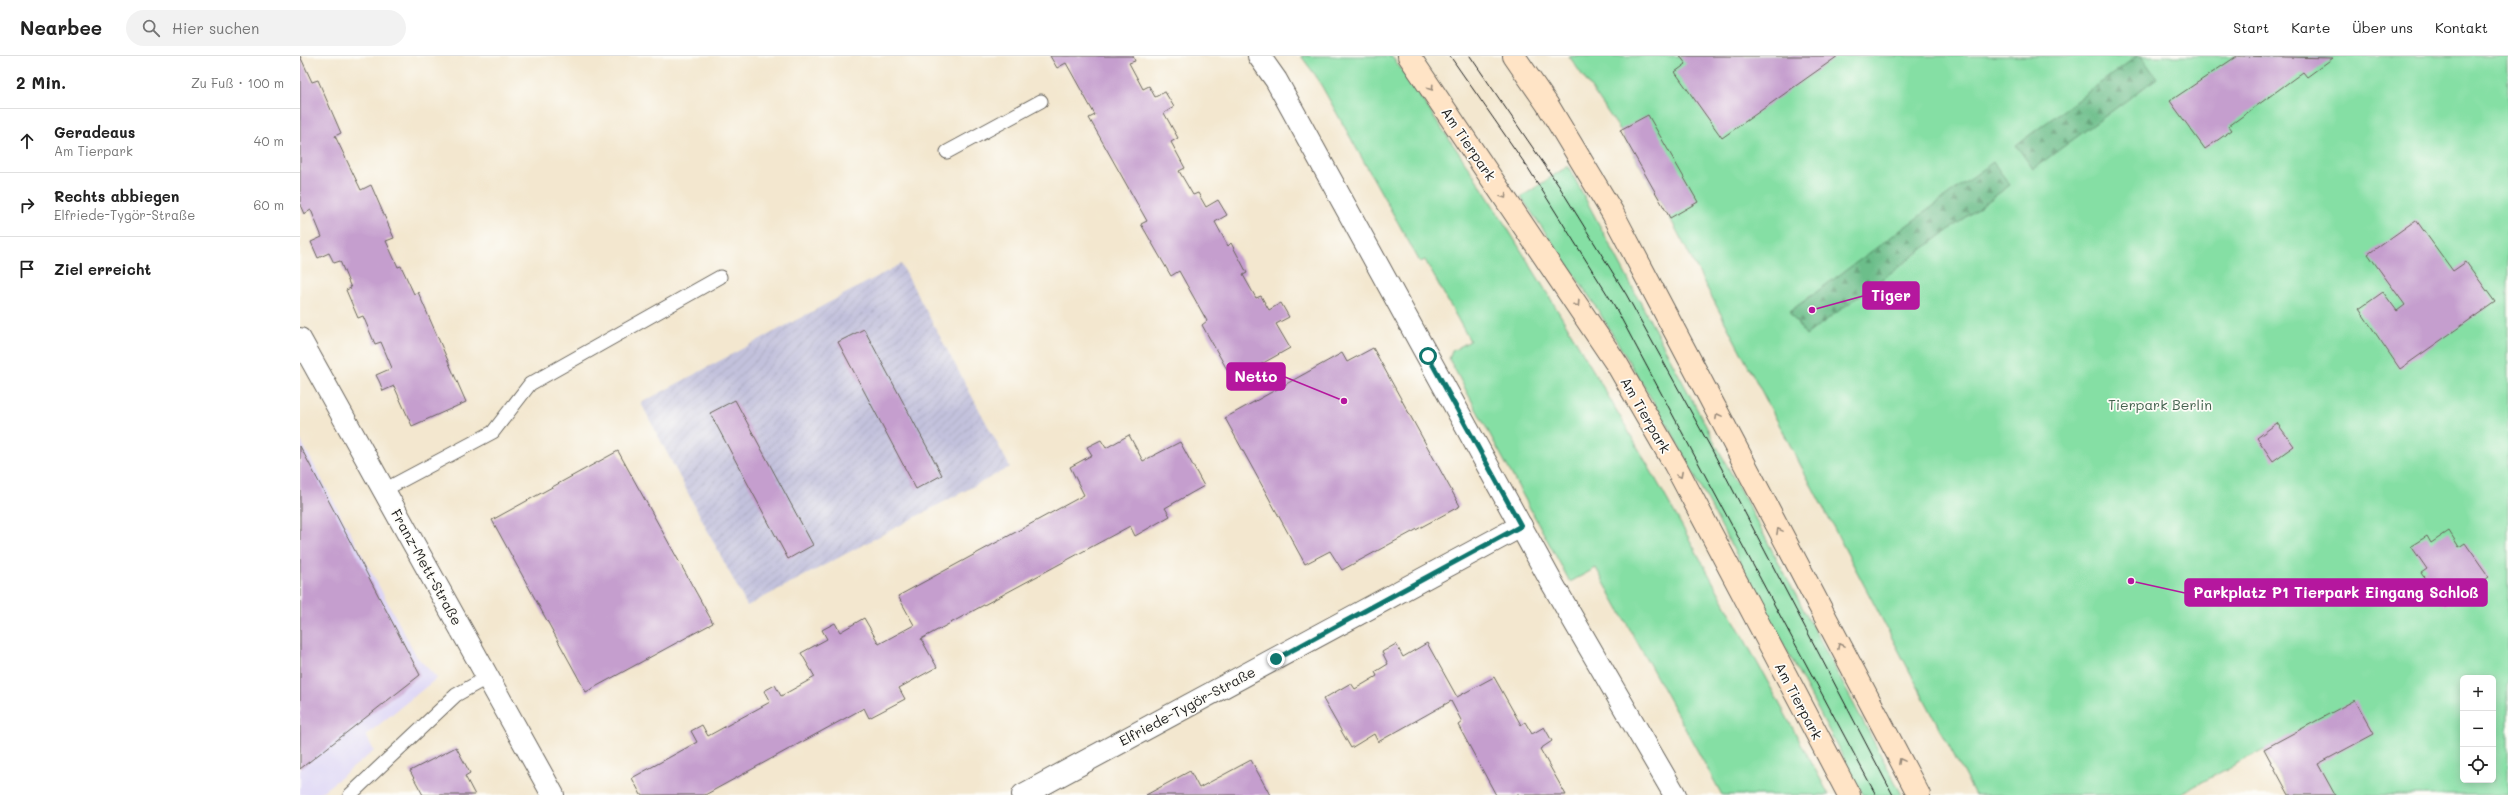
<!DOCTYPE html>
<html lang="de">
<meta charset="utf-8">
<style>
:root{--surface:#fff;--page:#f2f2f2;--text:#222;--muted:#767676;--line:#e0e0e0}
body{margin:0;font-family:Mali,sans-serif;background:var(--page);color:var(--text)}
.controls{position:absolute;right:12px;bottom:12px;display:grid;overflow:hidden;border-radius:6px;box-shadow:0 2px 10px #0003}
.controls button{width:36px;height:36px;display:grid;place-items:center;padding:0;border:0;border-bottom:1px solid var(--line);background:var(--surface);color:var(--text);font:20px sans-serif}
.stop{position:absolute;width:12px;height:12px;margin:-9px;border:3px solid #0f766e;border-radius:50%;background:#fff}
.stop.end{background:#0f766e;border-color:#fff;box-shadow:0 1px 4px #0008}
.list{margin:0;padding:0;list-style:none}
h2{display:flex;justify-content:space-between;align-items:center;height:52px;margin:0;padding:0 16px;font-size:17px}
h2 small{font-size:13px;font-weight:400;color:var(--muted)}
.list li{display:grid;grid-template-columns:26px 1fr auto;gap:12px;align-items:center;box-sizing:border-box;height:64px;padding:0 16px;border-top:1px solid var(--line)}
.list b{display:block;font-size:15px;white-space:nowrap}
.list p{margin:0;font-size:13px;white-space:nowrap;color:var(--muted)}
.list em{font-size:13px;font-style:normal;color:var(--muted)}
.icon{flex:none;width:22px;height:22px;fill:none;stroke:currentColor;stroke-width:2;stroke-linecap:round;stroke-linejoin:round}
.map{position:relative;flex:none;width:2208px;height:739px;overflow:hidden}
header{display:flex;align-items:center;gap:24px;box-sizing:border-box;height:56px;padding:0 20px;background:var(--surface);border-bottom:1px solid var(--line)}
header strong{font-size:19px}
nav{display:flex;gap:22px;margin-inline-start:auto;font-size:14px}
.search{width:280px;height:36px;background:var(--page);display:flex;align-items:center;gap:10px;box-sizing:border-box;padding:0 14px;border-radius:22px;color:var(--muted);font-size:15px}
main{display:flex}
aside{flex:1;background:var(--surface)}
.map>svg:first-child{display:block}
.built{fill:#ddd5f6}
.industrial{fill:url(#industrial-furrows)}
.green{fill:#85dfa4;stroke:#507e60;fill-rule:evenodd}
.forest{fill:url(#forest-firs);stroke:#446d53}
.building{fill:#c59ece}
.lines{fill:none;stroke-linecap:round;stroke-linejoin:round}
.lane-casing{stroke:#67635b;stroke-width:15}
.street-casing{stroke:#67635b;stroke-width:24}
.secondary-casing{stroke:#67635b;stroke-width:24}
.lane{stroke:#fff;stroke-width:13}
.street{stroke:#fff;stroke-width:22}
.secondary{stroke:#ffe4c6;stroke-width:22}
.tram{stroke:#1c1c1c;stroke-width:1}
.oneway{stroke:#998a7a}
.route{stroke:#0f766e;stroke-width:5}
.labels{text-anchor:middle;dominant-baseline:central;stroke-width:3.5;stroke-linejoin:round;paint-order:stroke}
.street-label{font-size:14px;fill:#1c1c1c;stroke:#fdfcf7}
.park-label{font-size:14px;fill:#41604c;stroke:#fdfcf7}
.leader{fill:none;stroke:#b5179e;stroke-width:1.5}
.callout-dot{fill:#b5179e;stroke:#fdfcf7;stroke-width:1.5}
.callout{fill:#b5179e;stroke:#b5179e;stroke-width:1.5}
.callout-label{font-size:15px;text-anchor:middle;font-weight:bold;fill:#fff}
</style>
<header>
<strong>Nearbee</strong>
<div class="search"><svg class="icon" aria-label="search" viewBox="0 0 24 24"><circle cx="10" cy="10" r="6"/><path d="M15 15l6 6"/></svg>Hier suchen</div>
<nav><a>Start</a><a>Karte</a><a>Über uns</a><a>Kontakt</a></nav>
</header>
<main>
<aside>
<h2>2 Min.<small>Zu Fuß · 100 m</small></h2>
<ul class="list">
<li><svg class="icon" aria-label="ahead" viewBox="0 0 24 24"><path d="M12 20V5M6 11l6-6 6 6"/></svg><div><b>Geradeaus</b><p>Am Tierpark</p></div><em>40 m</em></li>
<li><svg class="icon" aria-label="right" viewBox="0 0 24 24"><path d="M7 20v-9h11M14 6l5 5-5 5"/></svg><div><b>Rechts abbiegen</b><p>Elfriede-Tygör-Straße</p></div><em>60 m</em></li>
<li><svg class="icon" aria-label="arrive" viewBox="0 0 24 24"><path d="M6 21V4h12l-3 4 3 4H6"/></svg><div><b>Ziel erreicht</b></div></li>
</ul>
</aside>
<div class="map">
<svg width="2208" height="739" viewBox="0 0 2208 739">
<defs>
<pattern id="industrial-furrows" width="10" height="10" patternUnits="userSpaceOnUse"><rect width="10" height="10" fill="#c2c1dc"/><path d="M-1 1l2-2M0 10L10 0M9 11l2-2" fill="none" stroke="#a6a5bc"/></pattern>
<pattern id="forest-firs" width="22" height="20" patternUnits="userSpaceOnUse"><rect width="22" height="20" fill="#6cbe8a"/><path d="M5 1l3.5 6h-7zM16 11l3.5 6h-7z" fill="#589a70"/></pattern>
</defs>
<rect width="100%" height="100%" fill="#fdfcf7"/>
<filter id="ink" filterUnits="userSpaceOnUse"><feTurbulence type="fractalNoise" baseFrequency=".025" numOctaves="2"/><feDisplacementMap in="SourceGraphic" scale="8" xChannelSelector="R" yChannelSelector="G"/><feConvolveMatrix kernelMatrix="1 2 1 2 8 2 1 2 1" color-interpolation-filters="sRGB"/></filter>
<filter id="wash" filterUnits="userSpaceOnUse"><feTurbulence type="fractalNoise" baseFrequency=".012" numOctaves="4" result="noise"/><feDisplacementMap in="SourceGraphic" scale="16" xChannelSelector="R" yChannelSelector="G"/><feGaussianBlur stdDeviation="0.9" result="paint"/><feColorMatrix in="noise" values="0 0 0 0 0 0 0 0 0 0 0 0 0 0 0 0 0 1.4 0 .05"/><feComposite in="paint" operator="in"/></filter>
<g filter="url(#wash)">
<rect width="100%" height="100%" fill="#f3e7cf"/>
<path class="built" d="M 0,383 L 117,601 L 137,622 L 66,679 L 74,695 L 18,739 L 0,739 Z"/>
<path class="industrial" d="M 601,208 L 710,411 L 447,550 L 341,347 Z"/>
<g class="green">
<path d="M 1001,0 L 1092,0 C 1122,44 1153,87 1182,132 C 1307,328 1418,534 1529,739 L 1422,739 L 1296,512 L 1270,526 L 1149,303 L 1152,295 L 1170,285 L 1125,204 L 1120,206 L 1016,20 Z"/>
<path d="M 1269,0 L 2208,0 L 2208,739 L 1989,739 L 1964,693 L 1878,739 L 1675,739 L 1370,162 L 1320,74 ZM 2163,622 L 2193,622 L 2193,724 L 2163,724 Z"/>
<path d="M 1268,110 L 1602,739 L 1563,739 L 1372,377 L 1293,246 L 1221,141 Z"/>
</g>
<g class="forest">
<path d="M 1837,0 L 1841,0 L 1857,22 L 1733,113 L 1716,89 Z"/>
<path d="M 1693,106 L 1710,129 L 1506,279 L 1489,256 Z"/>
</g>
<g id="blocks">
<g class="building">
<path d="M 0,0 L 12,26 L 18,24 L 41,77 L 35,80 L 61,134 L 71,129 L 94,182 L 86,185 L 98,211 L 101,210 L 114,238 L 118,236 L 166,346 L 112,370 L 94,330 L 83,335 L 80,327 L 76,319 L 92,312 L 81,286 L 75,288 L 63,260 L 58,262 L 46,234 L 51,232 L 40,205 L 34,207 L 29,197 L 18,202 L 11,186 L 22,181 L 11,154 L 4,158 L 0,149 Z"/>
<path d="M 750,0 L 833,0 L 835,5 L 829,7 L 843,33 L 849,30 L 855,41 L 865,36 L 874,51 L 864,57 L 878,82 L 871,86 L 885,112 L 879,115 L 893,139 L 898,137 L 906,151 L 918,144 L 927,159 L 915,166 L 928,190 L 931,187 L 947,217 L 943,219 L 956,242 L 961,240 L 969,254 L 981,247 L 989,261 L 976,268 L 990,292 L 933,324 L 902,269 L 907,265 L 879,215 L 871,220 L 841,168 L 847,165 L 789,62 L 795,59 L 766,7 L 757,12 Z"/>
<path d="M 1380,0 L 1538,0 L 1422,82 L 1375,16 L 1386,8 Z"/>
<path d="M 1937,0 L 2033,2 L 2007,21 L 2003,16 L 1929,70 L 1932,74 L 1905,93 L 1870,45 Z"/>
<path d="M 1348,59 L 1398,146 L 1370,162 L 1320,74 Z"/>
<path d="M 2116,164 L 2153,215 L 2166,206 L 2195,246 L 2100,313 L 2059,253 L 2083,236 L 2097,255 L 2105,249 L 2068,198 Z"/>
<path d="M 564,273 L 642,419 L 616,433 L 538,286 Z"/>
<path d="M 1073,292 L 1160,450 L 1042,514 L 1030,495 L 1005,508 L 925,362 L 1042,297 L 1047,306 Z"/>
<path d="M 435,344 L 513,489 L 488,503 L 410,357 Z"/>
<path d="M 1977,367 L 1994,390 L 1973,405 L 1957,382 Z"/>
<path d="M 829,379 L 843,405 L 880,386 L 904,430 L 865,452 L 870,460 L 835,480 L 830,470 L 621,583 L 637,611 L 599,632 L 605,643 L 569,662 L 564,652 L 405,739 L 341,739 L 332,722 L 397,686 L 391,675 L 402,669 L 408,680 L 470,646 L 464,635 L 475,629 L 481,640 L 515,621 L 501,597 L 527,583 L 522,574 L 535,567 L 540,576 L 564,562 L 579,588 L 614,569 L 598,540 L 784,439 L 770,411 L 792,399 L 787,391 L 801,384 L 806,392 Z"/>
<path d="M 0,390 L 120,619 L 0,713 Z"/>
<path d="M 318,395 L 413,567 L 286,636 L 192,464 Z"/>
<path d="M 2149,475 L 2159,491 L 2165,487 L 2189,521 L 2145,551 L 2121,517 L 2127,513 L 2111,490 L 2127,480 L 2131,487 Z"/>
<path d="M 1127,587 L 1157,641 L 1194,621 L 1221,669 L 1225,666 L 1232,678 L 1244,671 L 1252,685 L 1240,693 L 1266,739 L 1196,739 L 1158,669 L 1162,666 L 1151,645 L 1078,686 L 1074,678 L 1051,692 L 1023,643 L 1051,627 L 1055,633 L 1077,620 L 1075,616 L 1088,608 L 1082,596 L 1096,588 L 1103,601 Z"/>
<path d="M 2055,644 L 2074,678 L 2018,708 L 2035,739 L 1989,739 L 1964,693 Z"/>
<path d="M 156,691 L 170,717 L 165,720 L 175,739 L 123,739 L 110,715 Z"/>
<path d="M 951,704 L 970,739 L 846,739 L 890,715 L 899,732 Z"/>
</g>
</g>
</g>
<g filter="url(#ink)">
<use href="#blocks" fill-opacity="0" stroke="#67635b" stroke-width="1"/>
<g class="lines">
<defs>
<g id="lane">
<path d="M 647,96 L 741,45"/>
<path d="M 84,434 L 193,376 L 230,328 L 420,221"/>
<path d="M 50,739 L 156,639 L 188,621"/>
</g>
<g id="street">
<path d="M 959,0 L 976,24 L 1252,527 L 1375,739"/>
<path d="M 0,283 L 253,739"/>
<path d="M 723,739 L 1221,470"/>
</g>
<g id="secondary">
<path d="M 1109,0 L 1318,310 L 1375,409 L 1549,739"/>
<path d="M 1214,0 L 1247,48 L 1312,156 L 1619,739"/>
</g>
</defs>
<use href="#lane" class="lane-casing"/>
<use href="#street" class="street-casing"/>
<use href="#secondary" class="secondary-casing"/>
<use href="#lane" class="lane"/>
<use href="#street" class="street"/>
<use href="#secondary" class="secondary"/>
<g class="tram">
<path d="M 1150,0 L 1228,112 L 1314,249 L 1576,739"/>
<path d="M 1170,0 L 1259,130 L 1326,238 L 1412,394 L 1593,739"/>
</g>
</g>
<defs><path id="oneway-chevron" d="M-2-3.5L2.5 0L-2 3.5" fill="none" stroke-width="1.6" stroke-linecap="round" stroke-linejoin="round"/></defs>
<g class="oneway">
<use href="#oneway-chevron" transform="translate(1131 32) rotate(56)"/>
<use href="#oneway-chevron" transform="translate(1204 140) rotate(56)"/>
<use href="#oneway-chevron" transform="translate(1277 248) rotate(57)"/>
<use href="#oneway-chevron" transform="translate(1418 360) rotate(-118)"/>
<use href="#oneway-chevron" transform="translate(1380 419) rotate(62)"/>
<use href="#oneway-chevron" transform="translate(1479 475) rotate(-118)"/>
<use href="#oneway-chevron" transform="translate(1540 590) rotate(-118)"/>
<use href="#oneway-chevron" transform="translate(1601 705) rotate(-118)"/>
</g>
</g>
<g class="lines" filter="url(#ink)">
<path class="route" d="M 976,603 L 1221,470 L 1128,300"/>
</g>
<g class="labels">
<g class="street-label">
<text transform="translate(1169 88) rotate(56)">Am Tierpark</text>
<text transform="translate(1346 359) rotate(60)">Am Tierpark</text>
<text transform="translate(127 511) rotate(61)">Franz-Mett-Straße</text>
<text transform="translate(1499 645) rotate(62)">Am Tierpark</text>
<text transform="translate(887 650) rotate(-28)">Elfriede-Tygör-Straße</text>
</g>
<g class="park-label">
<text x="1860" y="348">Tierpark Berlin</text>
</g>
</g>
<path class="leader" d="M1512 254L1563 240M1044 345L985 321M1831 525L1885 537"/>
<g class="callout-dot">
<circle cx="1512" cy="254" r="4"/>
<circle cx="1044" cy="345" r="4"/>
<circle cx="1831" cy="525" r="4"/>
</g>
<g class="callout">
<rect x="1563" y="226" width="56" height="27" rx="4"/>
<rect x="927" y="307" width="58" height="27" rx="4"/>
<rect x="1885" y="523" width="302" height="27" rx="4"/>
</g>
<g class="callout-label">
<text x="1591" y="245">Tiger</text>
<text x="956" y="326">Netto</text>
<text x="2036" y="542">Parkplatz P1 Tierpark Eingang Schloß</text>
</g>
</svg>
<div class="controls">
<button>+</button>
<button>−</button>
<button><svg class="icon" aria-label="locate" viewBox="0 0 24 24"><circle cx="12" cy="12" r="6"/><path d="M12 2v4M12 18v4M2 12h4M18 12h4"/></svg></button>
</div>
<div class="stop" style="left:1128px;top:300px"></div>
<div class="stop end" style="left:976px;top:603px"></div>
</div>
</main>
